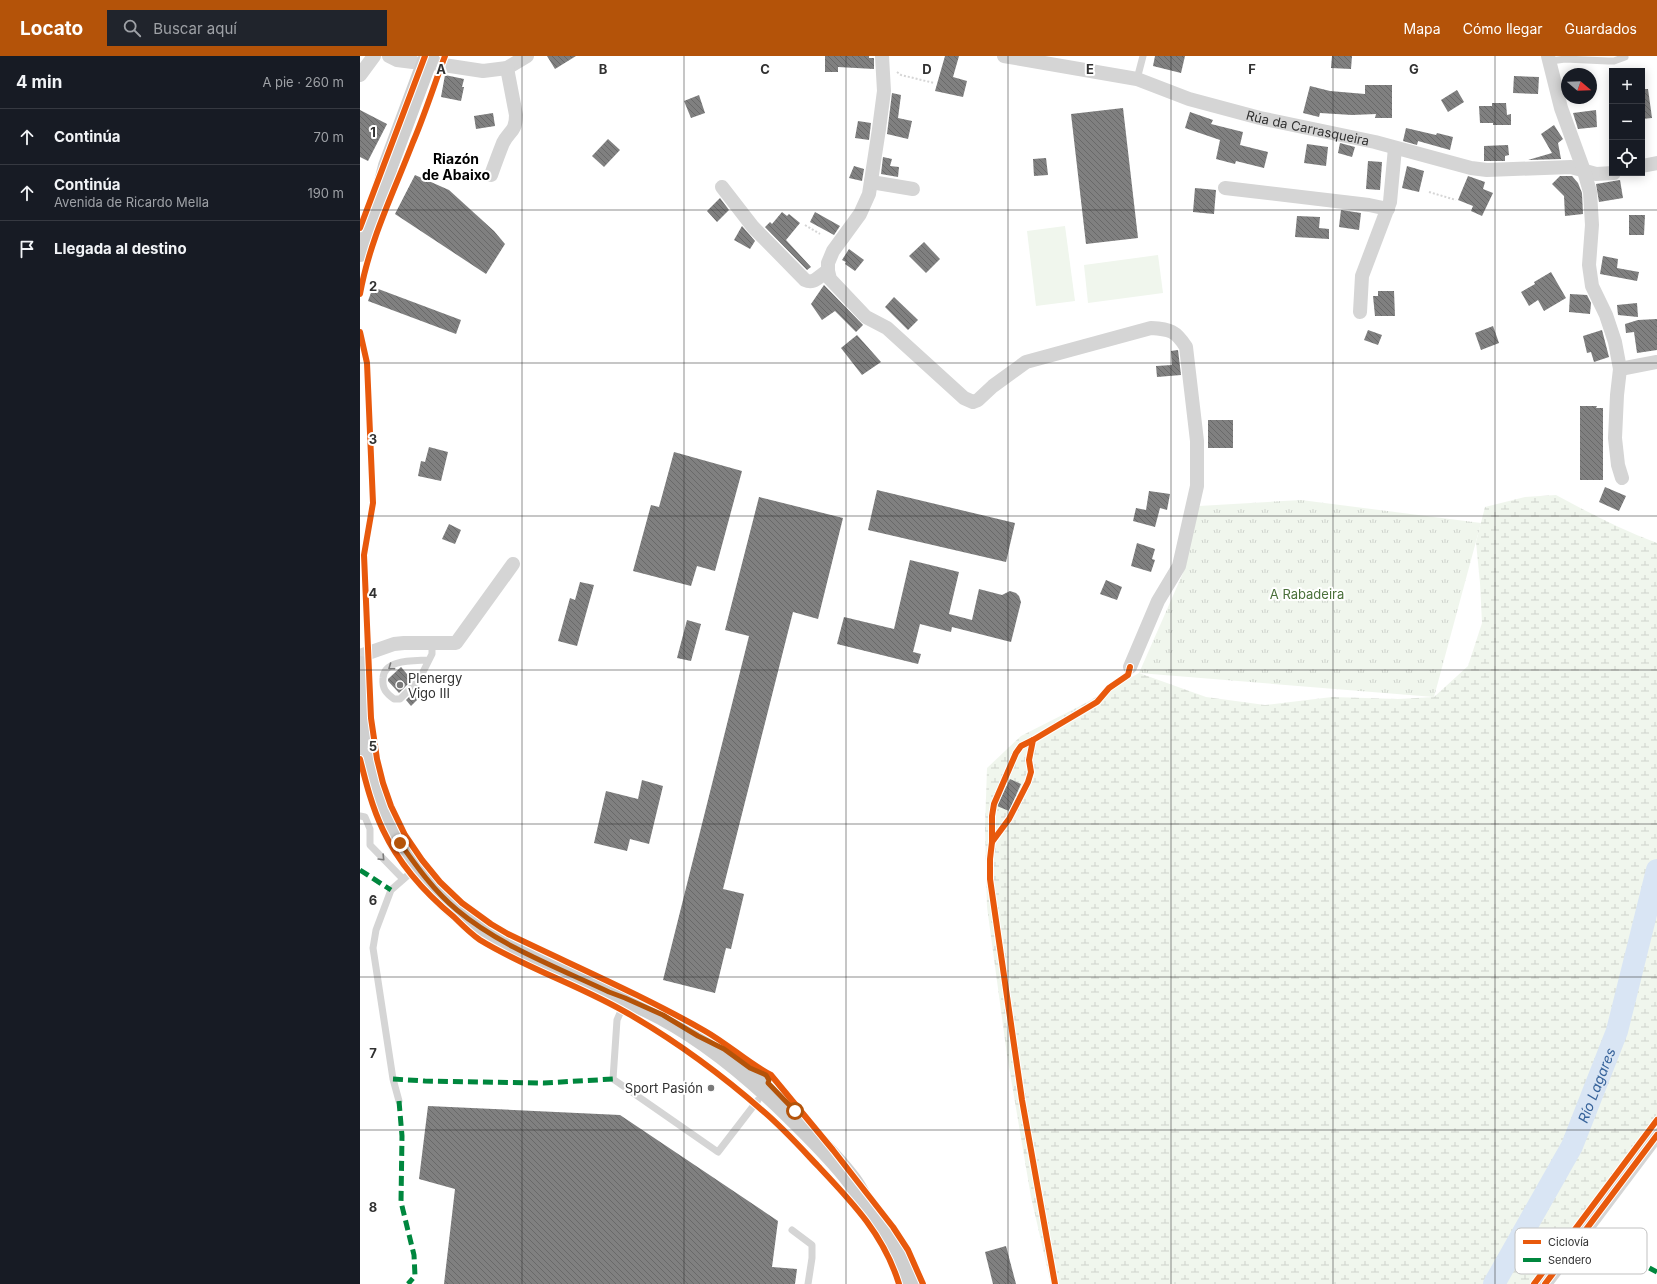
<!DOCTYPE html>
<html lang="es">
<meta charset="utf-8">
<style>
:root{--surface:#171b24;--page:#20242c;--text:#f1f3f6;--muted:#9ea1a6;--line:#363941;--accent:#b45309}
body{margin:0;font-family:Inter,sans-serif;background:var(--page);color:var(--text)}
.controls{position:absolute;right:12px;top:12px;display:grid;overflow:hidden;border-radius:0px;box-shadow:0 2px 10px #0003}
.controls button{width:36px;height:36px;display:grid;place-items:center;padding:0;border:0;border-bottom:1px solid var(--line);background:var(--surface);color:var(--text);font:20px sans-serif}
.compass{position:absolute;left:1201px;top:12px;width:36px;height:36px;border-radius:50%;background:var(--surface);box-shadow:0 2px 10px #0003;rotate:109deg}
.stop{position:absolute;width:12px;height:12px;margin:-9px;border:3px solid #b45309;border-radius:50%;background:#fff}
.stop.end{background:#b45309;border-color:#fff;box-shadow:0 1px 4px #0008}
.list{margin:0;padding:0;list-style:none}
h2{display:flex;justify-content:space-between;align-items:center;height:52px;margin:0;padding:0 16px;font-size:17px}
h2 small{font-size:13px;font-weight:400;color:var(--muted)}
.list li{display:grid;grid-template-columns:26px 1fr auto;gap:12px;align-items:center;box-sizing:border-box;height:56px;padding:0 16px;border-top:1px solid var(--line)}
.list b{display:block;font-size:15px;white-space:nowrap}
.list p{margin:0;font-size:13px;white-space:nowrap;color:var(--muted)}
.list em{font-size:13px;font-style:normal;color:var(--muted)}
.icon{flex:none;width:22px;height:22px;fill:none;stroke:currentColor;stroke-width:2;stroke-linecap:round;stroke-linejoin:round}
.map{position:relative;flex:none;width:1297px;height:1228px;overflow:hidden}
header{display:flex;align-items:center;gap:24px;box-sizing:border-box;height:56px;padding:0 20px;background:var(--accent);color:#fff}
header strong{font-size:19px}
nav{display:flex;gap:22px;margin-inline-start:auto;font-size:14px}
.search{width:280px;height:36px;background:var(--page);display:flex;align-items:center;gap:10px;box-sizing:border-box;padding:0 14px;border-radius:0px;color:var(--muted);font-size:15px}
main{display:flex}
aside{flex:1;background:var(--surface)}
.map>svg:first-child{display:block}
.wetland{fill:url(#wetland-marsh)}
.park{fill:url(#park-tufts)}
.pitch{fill:#f0f6ed}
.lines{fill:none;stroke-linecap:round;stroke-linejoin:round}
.river{stroke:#d9e5f4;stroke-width:22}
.building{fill:url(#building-back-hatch)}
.path{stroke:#d5d5d5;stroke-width:2;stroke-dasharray:2 2;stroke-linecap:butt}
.service{stroke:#d5d5d5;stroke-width:7}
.minor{stroke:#d5d5d5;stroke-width:14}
.secondary{stroke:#cfcfcf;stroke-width:20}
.quiet{stroke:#00873e;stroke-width:5;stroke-dasharray:10 5;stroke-linecap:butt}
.cycleway-casing{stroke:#fff;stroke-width:8}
.cycleway{stroke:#e8590c;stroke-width:6}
.oneway{stroke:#7b7b7b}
.route{stroke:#b45309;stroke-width:5}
.grid{fill:none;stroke:#313131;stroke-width:1;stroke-opacity:0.55}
.poi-dot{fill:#797979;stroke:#fff;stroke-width:1.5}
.labels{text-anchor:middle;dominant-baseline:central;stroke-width:4;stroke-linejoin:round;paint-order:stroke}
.street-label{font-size:13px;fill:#313131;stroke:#fff}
.park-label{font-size:13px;fill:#4a703a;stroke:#fff}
.poi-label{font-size:13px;fill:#313131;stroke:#fff;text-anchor:start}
.neighbourhood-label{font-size:14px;font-weight:bold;fill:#000;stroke:#fff}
.water-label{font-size:14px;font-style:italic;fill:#37639a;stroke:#fff}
.key{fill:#fff;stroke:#c1c1c1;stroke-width:1}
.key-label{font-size:11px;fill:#313131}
.grid-label{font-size:13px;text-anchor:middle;font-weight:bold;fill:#313131;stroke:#fff;stroke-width:4;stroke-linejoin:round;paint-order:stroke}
</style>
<header>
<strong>Locato</strong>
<div class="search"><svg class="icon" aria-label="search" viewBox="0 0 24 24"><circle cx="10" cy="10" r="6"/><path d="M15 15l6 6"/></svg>Buscar aquí</div>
<nav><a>Mapa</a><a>Cómo llegar</a><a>Guardados</a></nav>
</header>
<main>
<aside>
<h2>4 min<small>A pie · 260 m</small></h2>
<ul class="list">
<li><svg class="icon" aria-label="ahead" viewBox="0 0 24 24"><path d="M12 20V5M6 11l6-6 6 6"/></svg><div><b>Continúa</b></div><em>70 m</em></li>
<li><svg class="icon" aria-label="ahead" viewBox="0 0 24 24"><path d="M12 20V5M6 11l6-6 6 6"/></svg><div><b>Continúa</b><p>Avenida de Ricardo Mella</p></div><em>190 m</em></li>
<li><svg class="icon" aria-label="arrive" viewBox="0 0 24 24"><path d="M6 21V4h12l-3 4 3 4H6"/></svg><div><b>Llegada al destino</b></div></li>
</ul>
</aside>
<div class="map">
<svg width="1297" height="1228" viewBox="0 0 1297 1228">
<defs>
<pattern id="wetland-marsh" width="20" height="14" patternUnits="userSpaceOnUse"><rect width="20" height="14" fill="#f0f6ed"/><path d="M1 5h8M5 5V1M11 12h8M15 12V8" fill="none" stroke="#ced3cc"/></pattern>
<pattern id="park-tufts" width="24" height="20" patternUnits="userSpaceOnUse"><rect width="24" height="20" fill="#f0f6ed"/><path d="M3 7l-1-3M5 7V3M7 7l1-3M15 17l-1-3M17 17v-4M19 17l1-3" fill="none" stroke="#ced3cc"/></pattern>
<pattern id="building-back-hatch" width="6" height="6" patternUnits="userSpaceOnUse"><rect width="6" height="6" fill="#808080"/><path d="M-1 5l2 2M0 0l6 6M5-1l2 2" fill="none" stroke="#696969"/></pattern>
</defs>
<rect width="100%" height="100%" fill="#fff"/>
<path class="wetland" d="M 1196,439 C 1229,457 1262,474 1297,487 L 1297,1060 L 1170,1228 L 691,1228 L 671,1141 L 647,999 L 627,851 L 625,772 L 627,712 L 661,680 L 722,649 L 779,617 L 846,641 L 905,649 L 972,641 L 1038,643 L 1074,641 L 1108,610 L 1122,567 L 1120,527 L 1116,486 L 1125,451 L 1165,441 Z"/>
<path class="park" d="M 941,444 L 1121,467 L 1074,641 L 779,617 L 823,517 L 839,450 Z"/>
<g class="pitch">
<path d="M 705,170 L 715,245 L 676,250 L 667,175 Z"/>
<path d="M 798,199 L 803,237 L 728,247 L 724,209 Z"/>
</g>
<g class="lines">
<path class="river" id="s1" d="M 1134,1228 L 1212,1090 L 1257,975 L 1297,814"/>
</g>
<g class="building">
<path d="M 187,0 L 216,0 L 195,13 Z"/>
<path d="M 465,0 L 509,0 L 509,2 L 514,2 L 514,13 L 478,11 L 478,16 L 465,16 Z"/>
<path d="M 585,0 L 599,0 L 593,21 L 607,25 L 603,41 L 575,35 Z"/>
<path d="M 795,0 L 825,0 L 821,17 L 793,10 Z"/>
<path d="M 972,0 L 992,0 L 991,13 L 971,12 Z"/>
<path d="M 85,19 L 104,23 L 102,31 L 104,31 L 101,45 L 81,41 Z"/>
<path d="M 1154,20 L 1179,21 L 1178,38 L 1153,37 Z"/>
<path d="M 1005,29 L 1032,29 L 1032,62 L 1015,62 L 1016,58 L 992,59 L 960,57 L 959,61 L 943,57 L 950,30 L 970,35 L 1005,38 Z"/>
<path d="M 1282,33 L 1288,33 L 1292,62 L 1282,63 Z"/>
<path d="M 1097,34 L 1104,46 L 1088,56 L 1081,44 Z"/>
<path d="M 532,37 L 541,39 L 538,62 L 552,65 L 548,83 L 527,78 Z"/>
<path d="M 339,39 L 345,57 L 331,62 L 324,45 Z"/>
<path d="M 1132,47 L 1146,47 L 1147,59 L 1151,58 L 1151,69 L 1133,69 L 1133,67 L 1120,67 L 1119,50 L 1132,50 Z"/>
<path d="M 763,52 L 778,182 L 726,188 L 711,58 Z"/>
<path d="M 0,54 L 27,68 L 8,105 L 0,101 Z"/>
<path d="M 1236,54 L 1237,71 L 1218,73 L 1213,57 Z"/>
<path d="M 830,56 L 853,64 L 851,68 L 883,76 L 880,89 L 908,96 L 904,112 L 876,105 L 875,108 L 856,103 L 860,84 L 825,72 Z"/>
<path d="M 133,57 L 135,70 L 116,73 L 114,60 Z"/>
<path d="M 498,65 L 511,67 L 509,84 L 495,82 Z"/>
<path d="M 1194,69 L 1203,83 L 1198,87 L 1201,103 L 1168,104 L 1192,97 L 1181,78 Z"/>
<path d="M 1046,72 L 1076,79 L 1077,77 L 1093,81 L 1090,94 L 1058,85 L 1057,89 L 1043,85 Z"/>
<path d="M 248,83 L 260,94 L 244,111 L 232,100 Z"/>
<path d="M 980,87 L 995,91 L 992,101 L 978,97 Z"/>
<path d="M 947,88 L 968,91 L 966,110 L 944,107 Z"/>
<path d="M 1148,89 L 1149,99 L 1145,100 L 1145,105 L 1124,105 L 1124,90 Z"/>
<path d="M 523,101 L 532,103 L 530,110 L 539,111 L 538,121 L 521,118 Z"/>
<path d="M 686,102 L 688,119 L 674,120 L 673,103 Z"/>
<path d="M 1008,105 L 1022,106 L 1020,134 L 1006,133 Z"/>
<path d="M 494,110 L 504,113 L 502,125 L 489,122 Z"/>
<path d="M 1047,110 L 1064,115 L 1059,136 L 1042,132 Z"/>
<path d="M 55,119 L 89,134 L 134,175 L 145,188 L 126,218 L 35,158 Z"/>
<path d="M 1108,120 L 1125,126 L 1123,133 L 1133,137 L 1122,160 L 1111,155 L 1113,150 L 1098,144 Z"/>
<path d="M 1200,120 L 1212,120 L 1218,127 L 1222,137 L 1223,158 L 1205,160 L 1204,140 L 1192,128 Z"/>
<path d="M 1260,124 L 1263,142 L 1239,146 L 1236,128 Z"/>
<path d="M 835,132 L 856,134 L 854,158 L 833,156 Z"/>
<path d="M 360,142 L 369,154 L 357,166 L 347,155 Z"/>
<path d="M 981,154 L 1001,157 L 999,174 L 979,171 Z"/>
<path d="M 422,156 L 427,160 L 429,158 L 440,167 L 426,184 L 451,211 L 447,214 L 405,171 L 410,166 L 412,168 Z"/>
<path d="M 455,156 L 480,170 L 474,179 L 450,166 Z"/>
<path d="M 1269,159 L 1285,159 L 1284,179 L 1269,179 Z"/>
<path d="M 937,160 L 960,161 L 959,172 L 969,173 L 969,183 L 935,181 Z"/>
<path d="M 382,170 L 395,185 L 390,193 L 374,184 Z"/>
<path d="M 564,186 L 580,203 L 566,217 L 549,200 Z"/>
<path d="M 489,193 L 504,204 L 495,215 L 485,208 L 486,206 L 482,204 Z"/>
<path d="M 1243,200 L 1258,203 L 1257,212 L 1279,216 L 1277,225 L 1240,218 Z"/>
<path d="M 1191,216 L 1206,242 L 1184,255 L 1178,244 L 1169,250 L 1161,236 L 1175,228 L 1174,226 Z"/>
<path d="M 464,229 L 503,269 L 496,276 L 475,255 L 462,264 L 451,248 Z"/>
<path d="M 13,231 L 101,264 L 96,278 L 8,245 Z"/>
<path d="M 1018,235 L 1034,235 L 1035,260 L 1015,260 L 1013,240 L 1018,240 Z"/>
<path d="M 1210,238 L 1227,239 L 1231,247 L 1230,258 L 1209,256 Z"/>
<path d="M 534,241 L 558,264 L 548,274 L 525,251 Z"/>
<path d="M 1277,247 L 1278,261 L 1258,259 L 1257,249 Z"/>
<path d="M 1297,263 L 1297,294 L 1277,297 L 1274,276 L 1266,277 L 1265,268 L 1278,264 Z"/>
<path d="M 1133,270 L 1139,287 L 1121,294 L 1115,277 Z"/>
<path d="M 1008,274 L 1022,279 L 1018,289 L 1004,284 Z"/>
<path d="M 1242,274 L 1249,301 L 1234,306 L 1231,296 L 1227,297 L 1223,280 Z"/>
<path d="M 497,279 L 521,306 L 502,319 L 481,292 Z"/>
<path d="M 818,294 L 821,319 L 797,321 L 796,310 L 812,309 L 811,295 Z"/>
<path d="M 1220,350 L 1237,350 L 1236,352 L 1243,352 L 1243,424 L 1220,424 Z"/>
<rect x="848" y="364" width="25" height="28"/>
<path d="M 69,391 L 88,396 L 81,425 L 58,420 L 61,405 L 65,406 Z"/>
<path d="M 314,396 L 382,415 L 355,515 L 337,510 L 331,530 L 273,515 L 291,449 L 299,451 Z"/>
<path d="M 1245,431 L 1266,440 L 1259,455 L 1239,446 Z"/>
<path d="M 517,434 L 655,467 L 646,506 L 508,474 Z"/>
<path d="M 789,435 L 810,438 L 807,454 L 800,452 L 795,471 L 773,465 L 776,452 L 786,454 Z"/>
<path d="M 399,441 L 483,462 L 458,563 L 433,556 L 363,833 L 384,838 L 371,893 L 366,892 L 355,937 L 303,924 L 389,580 L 365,574 Z"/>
<path d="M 89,468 L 101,474 L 95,488 L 82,483 Z"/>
<path d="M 777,487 L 795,493 L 792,503 L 795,504 L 791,516 L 771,510 Z"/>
<path d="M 550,504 L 599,516 L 589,558 L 612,564 L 619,533 L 642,539 L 650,535 L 656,537 L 659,540 L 661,546 L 651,586 L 592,571 L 591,576 L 560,568 L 553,596 L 561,598 L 558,608 L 477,588 L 484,561 L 534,573 Z"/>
<path d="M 746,524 L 762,531 L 757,544 L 740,538 Z"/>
<path d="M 220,526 L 234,529 L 217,590 L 198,585 L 210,542 L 215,544 Z"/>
<path d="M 327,564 L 341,568 L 331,605 L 317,602 Z"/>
<path d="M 41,611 L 52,624 L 39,637 L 28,625 L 28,623 Z"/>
<path d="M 59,631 L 61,633 L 57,644 L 51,650 L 46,644 Z"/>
<path d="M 650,723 L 661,728 L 649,755 L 637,750 Z"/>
<path d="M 282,724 L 303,730 L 289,788 L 270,783 L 267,795 L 234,787 L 246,735 L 278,743 Z"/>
<path d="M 68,1050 L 260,1059 L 418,1165 L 412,1211 L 437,1213 L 435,1228 L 84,1228 L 95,1133 L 59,1123 Z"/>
<path d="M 646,1190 L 656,1228 L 633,1228 L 625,1196 Z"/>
</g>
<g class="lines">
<g class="path">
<path d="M 537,16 L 541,19 L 574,27"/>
<path d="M 1069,136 L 1096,144"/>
<path d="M 445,169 L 460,178"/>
</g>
<g class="service">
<path d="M 1191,5 L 1205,3 L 1248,5 L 1254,5 L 1265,1"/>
<path d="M 777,23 L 783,0"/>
<path d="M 68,604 C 54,605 24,603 23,622 C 22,633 26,637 34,643 L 40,643 L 59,624 L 72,598 L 72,586"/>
<path d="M 0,760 L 5,761 L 10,773 L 10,789 L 43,823"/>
<path d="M 264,948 L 257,964 L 253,1023 L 358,1096 L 398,1044"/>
<path d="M 39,1045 L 33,1023 L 13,892 L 16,874 L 31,834 L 55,813"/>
<path d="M 432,1174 L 452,1189 L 452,1202 L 448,1228"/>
</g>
<g class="minor">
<path d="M 29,0 L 37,4 L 53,6"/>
<path d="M 522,0 L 524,35 L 519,73 L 509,138 L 500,158 L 473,195 L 468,207 L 468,215 L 470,223 L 506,261 L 527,272 L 604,342 L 613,346 L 618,344 L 633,330 L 666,306 L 791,272 C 810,273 816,275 826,291 L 837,385 L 837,430 L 819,510 L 798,545 L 770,611"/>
<path id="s2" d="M 644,0 L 777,23 L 829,43 L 900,62 L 1015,86 L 1111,112 L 1127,114 L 1211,111 L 1236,118 L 1254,117"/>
<path d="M 1188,0 L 1201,52 L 1224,115 L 1230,136 L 1232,169 L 1229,209 L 1232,230 L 1246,259 L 1255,286 L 1260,313 L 1257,339 L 1255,382 L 1258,409 L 1262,422"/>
<path d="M 77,8 L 123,15 L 147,12 L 167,0"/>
<path d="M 0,19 L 14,0"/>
<path d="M 1282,110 L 1297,107"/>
<path d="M 131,119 C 135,108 139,97 143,87 C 149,75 156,76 156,59 L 147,12"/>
<path d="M 511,126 L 553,133"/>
<path d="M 362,131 L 393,171 L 445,224 C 455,229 459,219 468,215"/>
<path d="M 865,132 L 1009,149 L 1028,153"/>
<path d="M 1000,256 L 1002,220 L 1030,146 L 1035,92"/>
<path d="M 1260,313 L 1297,306"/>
<path d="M 0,600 L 34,588 L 44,587 L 96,587 L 153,508"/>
<path d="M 1185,1228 L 1297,1079"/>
</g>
<g class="secondary">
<path d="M 0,196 L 22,134 L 28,110 L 69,0"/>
<path d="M 0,610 C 2,640 1,672 7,701 C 22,769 61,835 121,873 C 161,898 207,916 249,936 C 319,960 378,1007 431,1059 C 452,1080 474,1101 492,1125 C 498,1133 502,1143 508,1151 C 525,1176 540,1200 550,1228"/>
</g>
<g class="quiet">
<path d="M 0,814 L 31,834"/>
<path d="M 33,1023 L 65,1025 L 184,1027 L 253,1023"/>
<path d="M 39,1045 L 42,1080 L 41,1146 L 54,1199 L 55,1220 L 48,1228"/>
<path d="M 1223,1177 L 1297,1216"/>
</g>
<defs>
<g id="cycleway">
<path d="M 0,172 L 65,0"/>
<path d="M 0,238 C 10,183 33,138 53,86 C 65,58 74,29 85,0"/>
<path d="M 0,276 L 7,307 L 13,447 L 4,499 L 11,662 L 17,703 L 23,727 L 31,750 L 45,779 L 62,804 L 80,826 L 102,847 L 131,868 L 148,878 C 214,910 282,939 345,975 C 368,988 388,1007 411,1019 L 473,1094 L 533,1171 L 548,1194 L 563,1228"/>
<path d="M 0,703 C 6,727 12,751 23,774 C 39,808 65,837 94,861 C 102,869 111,878 120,884 C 169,914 225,931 274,961 C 320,988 363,1020 403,1055 C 423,1072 441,1092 458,1110 C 493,1147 524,1179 539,1228"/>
<path d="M 632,786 L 632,760 L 634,748 L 656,697 L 661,690 L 673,684"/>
<path d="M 695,1228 L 662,1044 L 630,823 L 630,803 L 632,786 L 649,763 L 668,726 L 671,716 L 669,704 L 673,684 L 737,646 L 749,632 L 768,619 L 770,611"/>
<path d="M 1174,1228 L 1297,1064"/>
<path d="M 1185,1228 L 1297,1079"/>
</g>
</defs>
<use href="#cycleway" class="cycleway-casing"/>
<use href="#cycleway" class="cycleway"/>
</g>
<defs><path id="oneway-chevron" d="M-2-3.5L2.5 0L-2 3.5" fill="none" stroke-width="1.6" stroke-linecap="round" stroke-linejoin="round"/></defs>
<g class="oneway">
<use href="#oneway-chevron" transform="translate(31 611) rotate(145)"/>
<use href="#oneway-chevron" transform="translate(22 802) rotate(46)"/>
</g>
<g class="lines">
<path class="route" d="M 40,787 C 57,811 74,835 97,854 C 140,890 198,912 249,936 L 265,942 L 303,959 L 338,980 L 364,993 L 390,1012 L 406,1019 L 409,1024 L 408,1027 L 435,1055"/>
</g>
<path class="grid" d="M 162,0 L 162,1228M 324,0 L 324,1228M 486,0 L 486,1228M 648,0 L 648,1228M 811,0 L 811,1228M 973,0 L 973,1228M 1135,0 L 1135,1228M 0,154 L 1297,154M 0,307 L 1297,307M 0,460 L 1297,460M 0,614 L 1297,614M 0,768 L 1297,768M 0,921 L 1297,921M 0,1074 L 1297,1074"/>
<g class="poi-dot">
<circle cx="40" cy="629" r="4"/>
<circle cx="351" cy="1032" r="4"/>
</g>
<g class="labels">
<g class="street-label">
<text stroke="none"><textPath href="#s2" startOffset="313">Rúa da Carrasqueira</textPath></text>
</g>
<g class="park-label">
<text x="947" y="538">A Rabadeira</text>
</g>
<g class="poi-label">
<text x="48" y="622">Plenergy<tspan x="48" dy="15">Vigo III</tspan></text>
<text x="343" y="1032" text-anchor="end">Sport Pasión</text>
</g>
<g class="neighbourhood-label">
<text x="96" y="102">Riazón<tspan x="96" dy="16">de Abaixo</tspan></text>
</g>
<g class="water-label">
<text stroke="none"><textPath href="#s1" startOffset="224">Río Lagares</textPath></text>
</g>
</g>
<rect x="1155" y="1172" width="132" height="46" rx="6" class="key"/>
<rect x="1163" y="1184" width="18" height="4" fill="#e8590c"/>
<rect x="1163" y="1202" width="18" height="4" fill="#00873e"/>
<g class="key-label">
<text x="1188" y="1190">Ciclovía</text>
<text x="1188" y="1208">Sendero</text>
</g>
<g class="grid-label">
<text x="81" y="18">A</text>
<text x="243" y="18">B</text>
<text x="405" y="18">C</text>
<text x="567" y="18">D</text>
<text x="730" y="18">E</text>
<text x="892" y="18">F</text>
<text x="1054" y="18">G</text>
<text x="13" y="81">1</text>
<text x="13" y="235">2</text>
<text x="13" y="388">3</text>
<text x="13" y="542">4</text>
<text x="13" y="695">5</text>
<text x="13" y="849">6</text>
<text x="13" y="1002">7</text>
<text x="13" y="1156">8</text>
</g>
</svg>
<div class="controls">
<button>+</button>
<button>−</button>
<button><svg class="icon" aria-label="locate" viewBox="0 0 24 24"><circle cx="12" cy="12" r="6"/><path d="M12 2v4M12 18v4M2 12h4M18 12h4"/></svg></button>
</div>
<svg class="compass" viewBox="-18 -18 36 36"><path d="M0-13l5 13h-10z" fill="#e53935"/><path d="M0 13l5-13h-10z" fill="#9ea1a6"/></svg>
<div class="stop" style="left:435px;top:1055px"></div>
<div class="stop end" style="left:40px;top:787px"></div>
</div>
</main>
